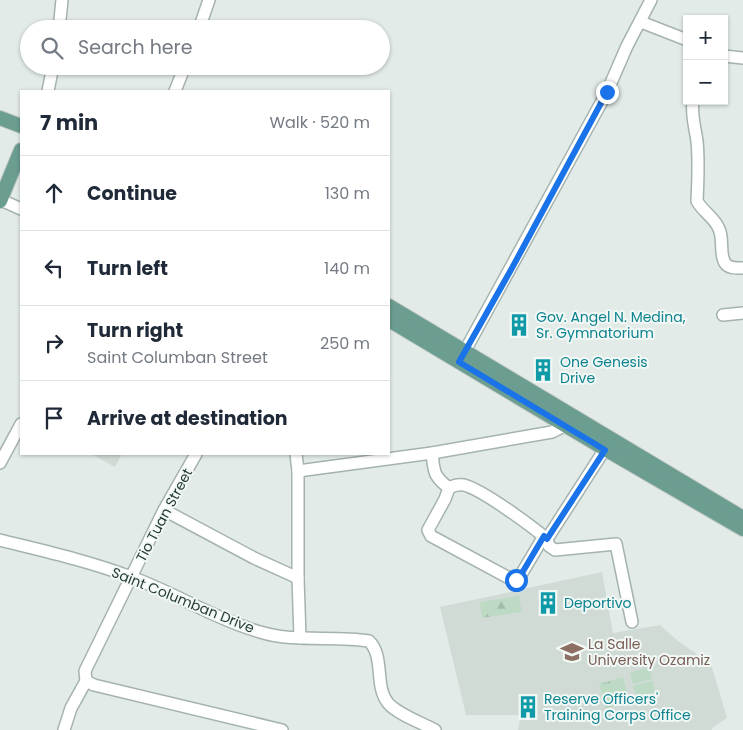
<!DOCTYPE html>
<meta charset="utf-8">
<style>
:root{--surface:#fff;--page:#f2f2f3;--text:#1f2937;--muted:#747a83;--line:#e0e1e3}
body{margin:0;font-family:Poppins,sans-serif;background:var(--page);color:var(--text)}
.controls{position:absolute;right:15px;top:15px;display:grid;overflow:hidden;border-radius:0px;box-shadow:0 1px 4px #0004}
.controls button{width:45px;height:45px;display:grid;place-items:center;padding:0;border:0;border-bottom:1px solid var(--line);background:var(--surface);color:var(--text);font:25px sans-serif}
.stop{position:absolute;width:15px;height:15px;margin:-11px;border:4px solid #1a73e8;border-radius:50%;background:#fff}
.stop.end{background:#1a73e8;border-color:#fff;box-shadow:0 1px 5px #0008}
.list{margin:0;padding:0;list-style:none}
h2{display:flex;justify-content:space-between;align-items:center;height:65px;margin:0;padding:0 20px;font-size:21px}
h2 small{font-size:16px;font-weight:400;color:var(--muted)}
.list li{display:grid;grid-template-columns:32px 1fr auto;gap:15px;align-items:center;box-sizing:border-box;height:75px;padding:0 20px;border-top:1px solid var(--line)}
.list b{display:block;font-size:19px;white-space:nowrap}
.list p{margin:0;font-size:16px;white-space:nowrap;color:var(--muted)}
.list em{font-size:16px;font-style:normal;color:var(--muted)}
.icon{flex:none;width:28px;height:28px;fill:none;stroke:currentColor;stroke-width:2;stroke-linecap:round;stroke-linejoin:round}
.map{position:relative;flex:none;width:743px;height:730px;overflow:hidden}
.search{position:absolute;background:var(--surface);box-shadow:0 1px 4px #0004;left:20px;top:20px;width:370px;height:55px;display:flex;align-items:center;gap:12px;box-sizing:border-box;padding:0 18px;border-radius:28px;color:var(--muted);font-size:19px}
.panel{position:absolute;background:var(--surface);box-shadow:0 1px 4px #0004;left:20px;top:90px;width:370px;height:365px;border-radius:0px}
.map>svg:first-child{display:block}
.built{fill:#d1dbd6}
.grass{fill:#bddac5}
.forest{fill:url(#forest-firs)}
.park{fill:url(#park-tufts)}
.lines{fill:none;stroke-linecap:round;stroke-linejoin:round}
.minor-casing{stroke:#a5b3ae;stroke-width:14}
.major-casing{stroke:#c2c8c6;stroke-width:16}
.minor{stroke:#fff;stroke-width:11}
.major{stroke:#6b9d91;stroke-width:14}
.route{stroke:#1a73e8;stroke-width:6}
.labels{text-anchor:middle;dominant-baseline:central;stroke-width:4;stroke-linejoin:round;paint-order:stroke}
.culture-label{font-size:14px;fill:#0d838f;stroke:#f2f8f5;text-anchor:start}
.street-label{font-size:14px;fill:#243b35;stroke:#f2f8f5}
.education-label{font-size:14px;fill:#785e54;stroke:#f2f8f5;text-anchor:start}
</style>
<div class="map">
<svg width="743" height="730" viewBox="0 0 743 730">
<defs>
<pattern id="forest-firs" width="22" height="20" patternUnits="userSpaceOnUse" patternTransform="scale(1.25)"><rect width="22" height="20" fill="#bddac5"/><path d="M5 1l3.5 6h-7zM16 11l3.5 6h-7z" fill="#a2bcaa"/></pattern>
<pattern id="park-tufts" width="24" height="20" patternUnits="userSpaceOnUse" patternTransform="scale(1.25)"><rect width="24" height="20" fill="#bddac5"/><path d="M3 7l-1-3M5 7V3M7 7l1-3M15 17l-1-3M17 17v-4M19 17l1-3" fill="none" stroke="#a2bcaa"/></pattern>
</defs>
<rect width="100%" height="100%" fill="#e2ebe7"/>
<g class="built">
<path d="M 91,454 L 122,454 L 115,467 Z"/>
<path d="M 602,572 L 613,633 L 660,625 L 678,641 L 711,664 L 727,718 L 712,728 L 712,730 L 518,730 L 521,715 L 466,715 L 440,607 Z"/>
</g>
<g class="grass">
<path d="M 649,667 L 652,679 L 633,684 L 630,673 Z"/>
<path d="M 652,681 L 655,692 L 637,697 L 633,686 Z"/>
</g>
<path class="forest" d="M 519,596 L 522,612 L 482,618 L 480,602 Z"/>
<path class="park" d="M 623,677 L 630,702 L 606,708 L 599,684 Z"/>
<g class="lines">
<defs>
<g id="minor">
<path d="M 641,22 L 687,40"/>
<path d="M 59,29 L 62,0"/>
<path d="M 199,29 L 209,0"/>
<path d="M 724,56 L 743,58"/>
<path d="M 48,91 L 53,66"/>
<path d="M 175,91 L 185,66"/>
<path d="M 693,101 C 691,115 695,127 697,141 C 699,161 698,181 697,201 C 703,212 715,218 719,229 C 724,239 719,254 725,263 C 729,269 737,268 743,268"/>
<path d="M 1,200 L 21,209"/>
<path d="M 723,315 L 743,313"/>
<path d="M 461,358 L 607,92 L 627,46 L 651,0"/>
<path d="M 432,453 C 434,471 433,476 449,488 L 445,499 L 428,530 L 431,536 L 513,580 L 519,578 L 544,536"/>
<path d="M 196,454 L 164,510 L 85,671 L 86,681 L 94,685 L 282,730"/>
<path d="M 296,454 L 298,471 L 298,578 L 300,638"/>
<path d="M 0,463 L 21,424"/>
<path d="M 298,471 L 432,453 L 552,432 L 560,428 L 567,418"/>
<path d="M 449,488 C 454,485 458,484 464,485 C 483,490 530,525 547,539 L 605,449"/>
<path d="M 164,510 L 254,558 L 298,578"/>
<path d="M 547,539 L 549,546 L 555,550 L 616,544 L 632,622"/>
<path d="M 0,540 C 44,551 89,561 131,577 C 175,593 215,619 260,632 C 295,643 333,635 369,641 C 385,657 374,686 388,703 C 397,714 422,723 435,730"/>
<path d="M 64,730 L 71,708 L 86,681"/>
</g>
<g id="major">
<path d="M 0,118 L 21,126"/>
<path d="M 0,201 L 21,150"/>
<path d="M 389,306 L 743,518"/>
<path d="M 389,320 L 605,449 L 743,529"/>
</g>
</defs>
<use href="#minor" class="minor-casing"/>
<use href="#major" class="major-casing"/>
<use href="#minor" class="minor"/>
<use href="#major" class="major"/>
</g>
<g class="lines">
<path class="route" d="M 516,580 L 519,578 L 544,536 L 547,539 L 605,450 L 459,362 L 512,268 L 607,92"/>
</g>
<defs>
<symbol id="building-bare" viewBox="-9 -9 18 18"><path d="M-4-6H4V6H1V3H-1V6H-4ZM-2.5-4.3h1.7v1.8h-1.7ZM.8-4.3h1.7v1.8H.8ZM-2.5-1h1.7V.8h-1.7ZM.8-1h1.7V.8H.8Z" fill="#0f9aa8" stroke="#f2f8f5" stroke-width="2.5" paint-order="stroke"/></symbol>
<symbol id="school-bare" viewBox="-9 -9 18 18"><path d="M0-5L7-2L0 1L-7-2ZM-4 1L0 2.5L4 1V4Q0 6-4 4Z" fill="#8d6e63" stroke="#f2f8f5" stroke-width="2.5" paint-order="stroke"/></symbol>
</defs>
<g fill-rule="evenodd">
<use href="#building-bare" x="503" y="309" width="32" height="32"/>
<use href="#building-bare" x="527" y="354" width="32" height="32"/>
<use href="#building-bare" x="532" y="587" width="32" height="32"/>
<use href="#school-bare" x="556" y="636" width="32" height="32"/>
<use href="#building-bare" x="512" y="691" width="32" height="32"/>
</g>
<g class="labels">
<g class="culture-label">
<text x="536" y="317">Gov. Angel N. Medina,<tspan x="536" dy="16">Sr. Gymnatorium</tspan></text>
<text x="560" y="362">One Genesis<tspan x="560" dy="16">Drive</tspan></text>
<text x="564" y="603">Deportivo</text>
<text x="544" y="699">Reserve Officers'<tspan x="544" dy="16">Training Corps Office</tspan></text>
</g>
<g class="street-label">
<text transform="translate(164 515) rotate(-62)">Tio Tuan Street</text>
<text transform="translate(183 600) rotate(22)">Saint Columban Drive</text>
</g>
<g class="education-label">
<text x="588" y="644">La Salle<tspan x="588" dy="16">University Ozamiz</tspan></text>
</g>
</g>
</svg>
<div class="controls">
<button>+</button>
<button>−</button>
</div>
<div class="stop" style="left:516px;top:580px"></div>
<div class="stop end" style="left:607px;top:92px"></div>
<div class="search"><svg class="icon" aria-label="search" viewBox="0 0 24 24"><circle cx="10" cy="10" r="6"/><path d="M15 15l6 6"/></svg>Search here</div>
<section class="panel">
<h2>7 min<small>Walk · 520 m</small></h2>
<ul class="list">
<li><svg class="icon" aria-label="ahead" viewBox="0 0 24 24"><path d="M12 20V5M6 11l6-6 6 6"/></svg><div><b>Continue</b></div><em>130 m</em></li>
<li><svg class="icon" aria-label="left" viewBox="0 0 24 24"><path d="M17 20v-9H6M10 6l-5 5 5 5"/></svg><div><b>Turn left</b></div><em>140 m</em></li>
<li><svg class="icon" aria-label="right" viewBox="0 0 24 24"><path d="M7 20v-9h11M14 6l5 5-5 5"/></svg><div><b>Turn right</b><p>Saint Columban Street</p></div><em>250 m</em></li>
<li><svg class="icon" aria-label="arrive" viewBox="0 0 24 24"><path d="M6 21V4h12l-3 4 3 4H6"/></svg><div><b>Arrive at destination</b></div></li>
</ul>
</section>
</div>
